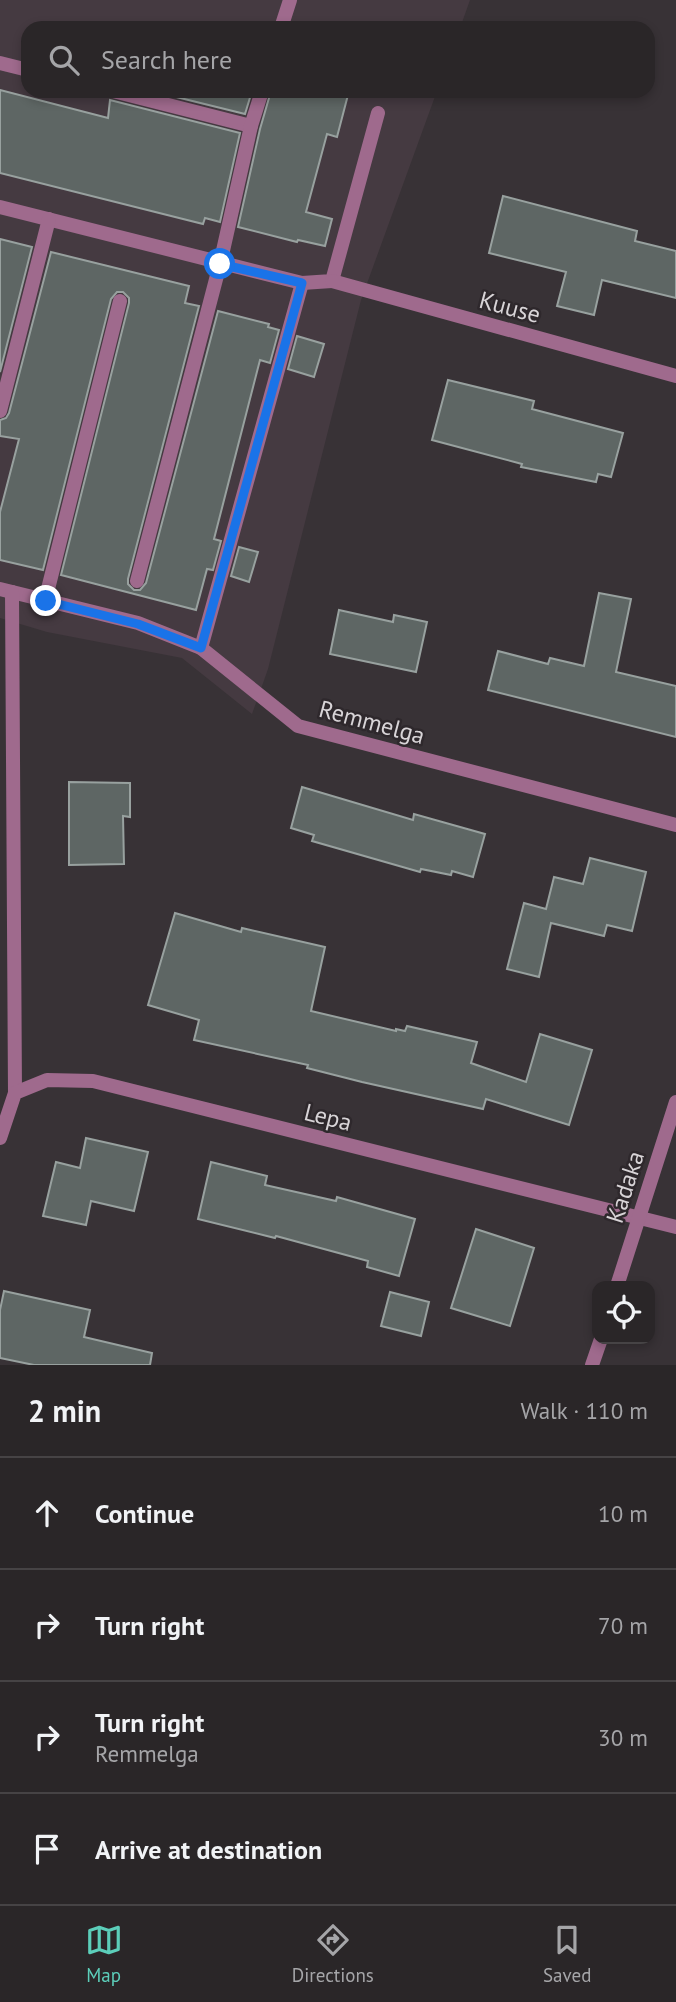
<!DOCTYPE html>
<meta charset="utf-8">
<style>
:root{--surface:#2a2628;--page:#322e30;--text:#f1f3f6;--muted:#a5a5a8;--line:#464345;--accent:#5cceba}
body{margin:0;font-family:"PT Sans",sans-serif;background:var(--page);color:var(--text)}
.controls{position:absolute;right:21px;bottom:21px;display:grid;overflow:hidden;border-radius:14px;box-shadow:0 4px 10px #0003}
.controls button{width:63px;height:63px;display:grid;place-items:center;padding:0;border:0;border-bottom:2px solid var(--line);background:var(--surface);color:var(--text);font:35px sans-serif}
.stop{position:absolute;width:21px;height:21px;margin:-16px;border:5px solid #1a73e8;border-radius:50%;background:#fff}
.stop.end{background:#1a73e8;border-color:#fff;box-shadow:0 2px 7px #0008}
.list{margin:0;padding:0;list-style:none}
h2{display:flex;justify-content:space-between;align-items:center;height:91px;margin:0;padding:0 28px;font-size:30px}
h2 small{font-size:23px;font-weight:400;color:var(--muted)}
.list li{display:grid;grid-template-columns:46px 1fr auto;gap:21px;align-items:center;box-sizing:border-box;height:112px;padding:0 28px;border-top:2px solid var(--line)}
.list b{display:block;font-size:26px;white-space:nowrap}
.list p{margin:0;font-size:23px;white-space:nowrap;color:var(--muted)}
.list em{font-size:23px;font-style:normal;color:var(--muted)}
.icon{flex:none;width:38px;height:38px;fill:none;stroke:currentColor;stroke-width:2;stroke-linecap:round;stroke-linejoin:round}
.map{position:relative;flex:none;width:676px;height:1365px;overflow:hidden}
.search{position:absolute;background:var(--surface);box-shadow:0 4px 10px #0003;left:21px;right:21px;top:21px;height:77px;display:flex;align-items:center;gap:18px;box-sizing:border-box;padding:0 24px;border-radius:21px;color:var(--muted);font-size:26px}
.sheet{height:539px;background:var(--surface)}
nav{display:flex;justify-content:space-around;align-items:center;box-sizing:border-box;height:98px;border-top:2px solid var(--line);background:var(--surface);font-size:19px;color:var(--muted)}
nav a{display:grid;justify-items:center;gap:4px}
nav .on{color:var(--accent)}
.map>svg:first-child{display:block}
.built{fill:#453a41}
.building{fill:#5e6664;stroke:#98a19f;stroke-width:2}
.lines{fill:none;stroke-linecap:round;stroke-linejoin:round}
.service{stroke:#9f6a8d;stroke-width:14}
.minor{stroke:#9f6a8d;stroke-width:14}
.route{stroke:#1a73e8;stroke-width:9}
.labels{text-anchor:middle;dominant-baseline:central;stroke-width:5;stroke-linejoin:round;paint-order:stroke}
.street-label{font-size:24px;fill:#d8d4d7;stroke:#2e282c}
</style>
<div class="map">
<svg width="676" height="1365" viewBox="0 0 676 1365">
<rect width="100%" height="100%" fill="#383236"/>
<path class="built" d="M 0,0 L 470,0 L 460,28 L 28,28 L 28,91 L 437,91 L 361,300 L 268,669 L 252,714 L 182,658 L 47,632 L 0,618 Z"/>
<g class="building">
<path d="M 0,90 L 108,118 L 110,100 L 240,133 L 220,222 L 205,218 L 203,224 L 0,173 Z"/>
<path d="M 152,91 L 252,91 L 245,114 Z"/>
<path d="M 271,91 L 349,91 L 337,137 L 327,134 L 306,212 L 332,219 L 325,246 L 298,240 L 297,242 L 238,227 L 260,129 Z"/>
<path d="M 503,196 L 637,231 L 635,241 L 676,251 L 676,298 L 602,280 L 594,315 L 557,306 L 566,272 L 489,253 Z"/>
<path d="M 0,239 L 32,247 L 0,372 Z"/>
<path d="M 51,252 L 189,286 L 185,303 L 199,306 L 128,579 L 128,584 L 134,590 L 140,590 L 146,583 L 218,311 L 269,324 L 268,327 L 279,330 L 270,363 L 260,360 L 214,539 L 221,541 L 213,570 L 207,569 L 196,610 L 61,575 L 129,303 L 129,298 L 123,292 L 117,292 L 111,299 L 43,570 L 0,560 L 0,512 L 19,439 L 0,436 L 0,420 L 6,418 L 9,413 Z"/>
<path d="M 297,336 L 324,344 L 314,377 L 288,369 Z"/>
<path d="M 448,380 L 534,401 L 532,409 L 623,433 L 611,477 L 598,474 L 596,482 L 521,467 L 522,464 L 432,440 Z"/>
<path d="M 239,547 L 258,552 L 249,582 L 231,576 Z"/>
<path d="M 599,593 L 631,599 L 616,672 L 676,686 L 676,737 L 488,690 L 498,651 L 548,664 L 550,658 L 584,666 Z"/>
<path d="M 339,610 L 393,622 L 394,615 L 427,622 L 416,672 L 330,654 Z"/>
<path d="M 69,782 L 130,783 L 130,817 L 123,816 L 124,864 L 69,865 Z"/>
<path d="M 302,787 L 413,820 L 414,814 L 485,834 L 473,877 L 452,871 L 451,875 L 421,869 L 420,872 L 312,841 L 314,835 L 291,828 Z"/>
<path d="M 590,858 L 646,872 L 632,931 L 607,925 L 604,936 L 551,923 L 539,977 L 507,969 L 524,903 L 546,909 L 554,877 L 583,884 Z"/>
<path d="M 175,913 L 241,932 L 242,928 L 325,947 L 311,1011 L 396,1031 L 396,1029 L 405,1031 L 407,1026 L 477,1042 L 471,1063 L 526,1082 L 540,1034 L 592,1050 L 569,1125 L 486,1099 L 483,1109 L 362,1082 L 307,1068 L 308,1065 L 194,1040 L 199,1020 L 148,1005 Z"/>
<path d="M 86,1138 L 148,1152 L 134,1211 L 91,1201 L 86,1225 L 43,1216 L 56,1162 L 80,1168 Z"/>
<path d="M 211,1162 L 267,1176 L 265,1185 L 336,1201 L 337,1197 L 415,1219 L 399,1276 L 367,1267 L 368,1261 L 276,1236 L 275,1238 L 198,1219 Z"/>
<path d="M 476,1229 L 534,1248 L 510,1326 L 451,1308 Z"/>
<path d="M 4,1291 L 90,1310 L 84,1337 L 152,1353 L 150,1365 L 34,1365 L 0,1358 L 0,1310 Z"/>
<path d="M 390,1292 L 429,1302 L 421,1336 L 381,1326 Z"/>
</g>
<g class="lines">
<g class="service">
<path d="M 281,28 L 290,0"/>
<path d="M 0,63 L 28,70"/>
<path d="M 113,91 L 251,126"/>
<path d="M 0,207 L 302,283 L 332,281 L 378,113"/>
<path d="M 0,411 L 49,219"/>
<path d="M 137,581 L 220,264 L 251,126 L 262,91"/>
<path d="M 45,601 L 120,301"/>
<path d="M 201,648 L 302,283"/>
</g>
<g class="minor">
<path d="M 332,281 L 676,376"/>
<path d="M 0,589 L 138,623 L 201,648 L 298,726 L 676,825"/>
<path d="M 12,592 L 15,1093"/>
<path d="M 0,1138 L 15,1093 L 47,1080 L 93,1081 L 676,1227"/>
<path d="M 617,1286 L 676,1102"/>
<path d="M 592,1365 L 601,1339"/>
</g>
</g>
<g class="lines">
<path class="route" d="M 46,601 L 138,624 L 201,648 L 302,283 L 220,264"/>
</g>
<g class="labels">
<g class="street-label">
<text transform="translate(510 307) rotate(15)">Kuuse</text>
<text transform="translate(372 722) rotate(15)">Remmelga</text>
<text transform="translate(328 1117) rotate(14)">Lepa</text>
<text transform="translate(625 1187) rotate(-72)">Kadaka</text>
</g>
</g>
</svg>
<div class="controls">
<button><svg class="icon" aria-label="locate" viewBox="0 0 24 24"><circle cx="12" cy="12" r="6"/><path d="M12 2v4M12 18v4M2 12h4M18 12h4"/></svg></button>
</div>
<div class="stop" style="left:220px;top:264px"></div>
<div class="stop end" style="left:46px;top:601px"></div>
<div class="search"><svg class="icon" aria-label="search" viewBox="0 0 24 24"><circle cx="10" cy="10" r="6"/><path d="M15 15l6 6"/></svg>Search here</div>
</div>
<section class="sheet">
<h2>2 min<small>Walk · 110 m</small></h2>
<ul class="list">
<li><svg class="icon" aria-label="ahead" viewBox="0 0 24 24"><path d="M12 20V5M6 11l6-6 6 6"/></svg><div><b>Continue</b></div><em>10 m</em></li>
<li><svg class="icon" aria-label="right" viewBox="0 0 24 24"><path d="M7 20v-9h11M14 6l5 5-5 5"/></svg><div><b>Turn right</b></div><em>70 m</em></li>
<li><svg class="icon" aria-label="right" viewBox="0 0 24 24"><path d="M7 20v-9h11M14 6l5 5-5 5"/></svg><div><b>Turn right</b><p>Remmelga</p></div><em>30 m</em></li>
<li><svg class="icon" aria-label="arrive" viewBox="0 0 24 24"><path d="M6 21V4h12l-3 4 3 4H6"/></svg><div><b>Arrive at destination</b></div></li>
</ul>
</section>
<nav>
<a class="on"><svg class="icon" aria-label="map" viewBox="0 0 24 24"><path d="M3 6l6-2 6 2 6-2v14l-6 2-6-2-6 2zM9 4v14M15 6v14"/></svg>Map</a>
<a><svg class="icon" aria-label="directions" viewBox="0 0 24 24"><path d="M12 3l9 9-9 9-9-9zM9 14v-3h6M13 9l2 2-2 2"/></svg>Directions</a>
<a><svg class="icon" aria-label="saved" viewBox="0 0 24 24"><path d="M7 4h10v16l-5-4-5 4z"/></svg>Saved</a>
</nav>
